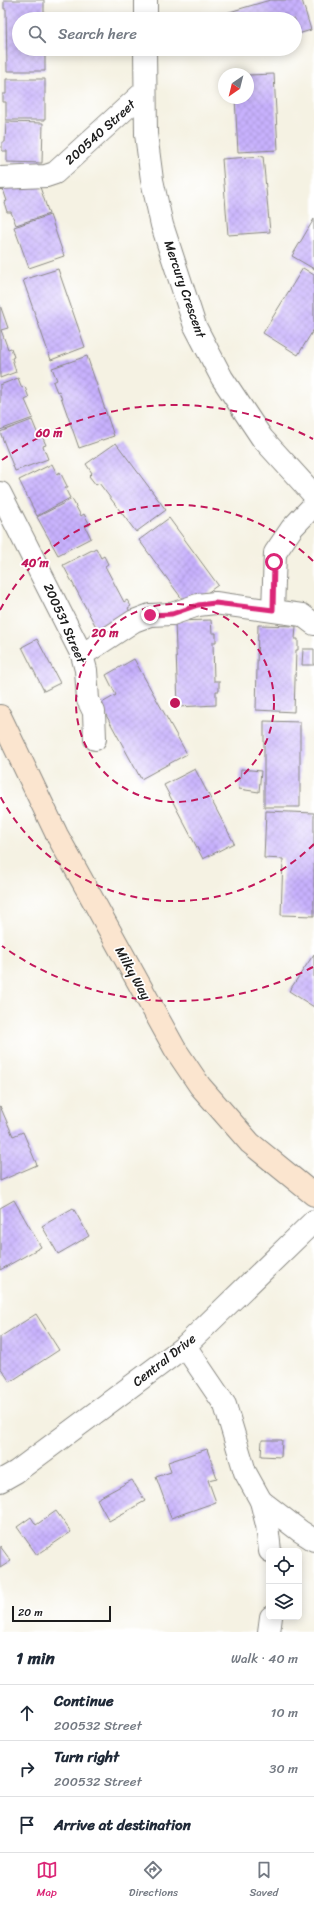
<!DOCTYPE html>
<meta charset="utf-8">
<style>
:root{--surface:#fff;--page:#f6f6f7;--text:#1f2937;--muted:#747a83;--line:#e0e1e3;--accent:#db2777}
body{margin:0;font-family:Sriracha,sans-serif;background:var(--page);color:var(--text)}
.controls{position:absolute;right:12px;bottom:12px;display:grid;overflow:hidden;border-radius:6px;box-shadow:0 2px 10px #0003}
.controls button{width:36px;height:36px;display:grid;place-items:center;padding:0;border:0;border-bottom:1px solid var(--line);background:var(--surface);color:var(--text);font:20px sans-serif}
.compass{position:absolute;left:218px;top:68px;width:36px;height:36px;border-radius:50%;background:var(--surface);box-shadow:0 2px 10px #0003;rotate:215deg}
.scale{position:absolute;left:12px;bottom:10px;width:99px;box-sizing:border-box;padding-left:4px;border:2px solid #1c1c1c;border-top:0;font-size:11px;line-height:14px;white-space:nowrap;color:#1c1c1c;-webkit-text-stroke:3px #fff;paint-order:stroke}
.stop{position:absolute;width:12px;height:12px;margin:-9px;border:3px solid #db2777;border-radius:50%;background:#fff}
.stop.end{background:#db2777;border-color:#fff;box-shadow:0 1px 4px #0008}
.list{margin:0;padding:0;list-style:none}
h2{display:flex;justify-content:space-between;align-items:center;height:52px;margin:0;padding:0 16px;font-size:17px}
h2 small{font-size:13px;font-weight:400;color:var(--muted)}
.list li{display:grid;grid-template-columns:26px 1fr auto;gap:12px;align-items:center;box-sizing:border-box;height:56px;padding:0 16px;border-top:1px solid var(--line)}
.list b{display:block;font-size:15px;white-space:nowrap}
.list p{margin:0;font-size:13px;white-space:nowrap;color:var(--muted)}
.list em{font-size:13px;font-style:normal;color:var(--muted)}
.icon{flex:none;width:22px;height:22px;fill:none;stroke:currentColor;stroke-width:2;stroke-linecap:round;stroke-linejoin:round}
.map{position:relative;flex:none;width:314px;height:1632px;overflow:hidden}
.search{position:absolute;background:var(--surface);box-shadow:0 2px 10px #0003;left:12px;right:12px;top:12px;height:44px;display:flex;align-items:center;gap:10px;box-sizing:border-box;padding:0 14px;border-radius:22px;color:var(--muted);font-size:15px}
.sheet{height:220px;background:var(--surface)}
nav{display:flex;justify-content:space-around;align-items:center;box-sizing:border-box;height:56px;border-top:1px solid var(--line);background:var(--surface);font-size:11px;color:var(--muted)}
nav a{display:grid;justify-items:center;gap:2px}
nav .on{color:var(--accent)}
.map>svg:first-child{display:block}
.building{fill:url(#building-cross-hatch)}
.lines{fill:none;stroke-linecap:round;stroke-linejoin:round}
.street-casing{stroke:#888780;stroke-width:24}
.secondary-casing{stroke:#888780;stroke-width:24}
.street{stroke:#fff;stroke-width:22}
.secondary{stroke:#fbe5cf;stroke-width:22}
.route{stroke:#db2777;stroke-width:5}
.ring{fill:none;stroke:#c2185b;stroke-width:2;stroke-dasharray:7 5}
.labels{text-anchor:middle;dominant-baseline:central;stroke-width:3.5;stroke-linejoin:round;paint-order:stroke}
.street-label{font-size:13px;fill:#1c1c1c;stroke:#fff}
.centre{fill:#c2185b;stroke:#fff;stroke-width:2}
.ring-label{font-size:12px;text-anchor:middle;font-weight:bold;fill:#c2185b;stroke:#fff;stroke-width:3.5;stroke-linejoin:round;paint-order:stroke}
</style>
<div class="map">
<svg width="314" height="1632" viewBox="0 0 314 1632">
<defs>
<pattern id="building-cross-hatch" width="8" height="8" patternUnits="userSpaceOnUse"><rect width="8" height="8" fill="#c7b1fd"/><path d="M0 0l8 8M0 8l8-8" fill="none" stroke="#aa98d8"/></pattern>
</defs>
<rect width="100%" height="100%" fill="#fff"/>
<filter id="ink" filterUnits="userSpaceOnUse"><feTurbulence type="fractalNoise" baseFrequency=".025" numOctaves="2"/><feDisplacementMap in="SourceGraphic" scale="8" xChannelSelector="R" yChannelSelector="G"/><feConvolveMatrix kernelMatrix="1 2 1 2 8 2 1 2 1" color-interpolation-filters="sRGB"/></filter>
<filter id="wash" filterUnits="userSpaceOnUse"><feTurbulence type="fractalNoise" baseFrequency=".012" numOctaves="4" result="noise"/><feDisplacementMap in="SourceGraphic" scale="16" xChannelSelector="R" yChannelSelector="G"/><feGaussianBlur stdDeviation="0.9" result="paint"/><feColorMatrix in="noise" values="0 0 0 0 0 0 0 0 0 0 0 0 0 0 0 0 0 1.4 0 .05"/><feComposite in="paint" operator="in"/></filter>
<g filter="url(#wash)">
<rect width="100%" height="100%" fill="#f5f2e3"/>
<g id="blocks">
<g class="building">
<path d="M 4,0 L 44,0 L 44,19 L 19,19 L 19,49 L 45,49 L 45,71 L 7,71 L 6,9 L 4,9 Z"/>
<path d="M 270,0 L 302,0 L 311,30 L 295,35 L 295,19 L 228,19 L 226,13 Z"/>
<path d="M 274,74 L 278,150 L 238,152 L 235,98 L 248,98 L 248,75 Z"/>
<path d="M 6,79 L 45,79 L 45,120 L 6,120 L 6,102 L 3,102 L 3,94 L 6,94 Z"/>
<path d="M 6,122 L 43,123 L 42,163 L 7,162 L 7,151 L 2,151 L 2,142 L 5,142 Z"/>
<path d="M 263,156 L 270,232 L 228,235 L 222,159 Z"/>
<path d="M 37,178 L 49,214 L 16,225 L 11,212 L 7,212 L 4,202 L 7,201 L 3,189 Z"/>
<path d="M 50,215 L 64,256 L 29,268 L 14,227 Z"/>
<path d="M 314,219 L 314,269 L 292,256 Z"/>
<path d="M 303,268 L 314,275 L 314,329 L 298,355 L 263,333 Z"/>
<path d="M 58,269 L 85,347 L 51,360 L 23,280 Z"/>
<path d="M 0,305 L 8,328 L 1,330 L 8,349 L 11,348 L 14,357 L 12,358 L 16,372 L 0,378 Z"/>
<path d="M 87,356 L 114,436 L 79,448 L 59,391 L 57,392 L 53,382 L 57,380 L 52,368 Z"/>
<path d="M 18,378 L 22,388 L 25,387 L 29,398 L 25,400 L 33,418 L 0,430 L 0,385 Z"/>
<path d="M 32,420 L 39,437 L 42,436 L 46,445 L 43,446 L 48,459 L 15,471 L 0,432 Z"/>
<path d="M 116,443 L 166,510 L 136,532 L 99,483 L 96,485 L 89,476 L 92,473 L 86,464 Z"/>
<path d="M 52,464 L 57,474 L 60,472 L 68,488 L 65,488 L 70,498 L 37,516 L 19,480 Z"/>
<path d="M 72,499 L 81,516 L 84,514 L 90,525 L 85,526 L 91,538 L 58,555 L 37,517 Z"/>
<path d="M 169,518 L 218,585 L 188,607 L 139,540 Z"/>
<path d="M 96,548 L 101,558 L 104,556 L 108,564 L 105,566 L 124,602 L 127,600 L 131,606 L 128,608 L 135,621 L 102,638 L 63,565 Z"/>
<path d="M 211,620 L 212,633 L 216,633 L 216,642 L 213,642 L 214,681 L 219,681 L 219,691 L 216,691 L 216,705 L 178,707 L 175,621 Z"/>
<path d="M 258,625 L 296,626 L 295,639 L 298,639 L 298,650 L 296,650 L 294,712 L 256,710 Z"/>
<path d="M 37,639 L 60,683 L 44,691 L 22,647 Z"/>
<path d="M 303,649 L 314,649 L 314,665 L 302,665 Z"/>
<path d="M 134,659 L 187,754 L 141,779 L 100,704 L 116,695 L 106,675 Z"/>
<path d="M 264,721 L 300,722 L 300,807 L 264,807 Z"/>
<path d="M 195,769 L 234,843 L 203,859 L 164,785 Z"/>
<path d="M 241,769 L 261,771 L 259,792 L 239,789 Z"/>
<path d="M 266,811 L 314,813 L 314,916 L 281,915 L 283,859 L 264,858 Z"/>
<path d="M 314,954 L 314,1007 L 289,991 Z"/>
<path d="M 0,1106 L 13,1136 L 23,1132 L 37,1165 L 0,1181 Z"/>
<path d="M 14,1200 L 41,1247 L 0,1270 L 0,1208 Z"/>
<path d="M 73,1208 L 89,1236 L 58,1254 L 42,1226 Z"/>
<path d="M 36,1314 L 59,1350 L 10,1382 L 0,1367 L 0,1337 Z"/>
<path d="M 262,1440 L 282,1440 L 281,1457 L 261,1456 Z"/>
<path d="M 207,1449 L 217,1478 L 208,1480 L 216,1502 L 171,1518 L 156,1477 L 171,1472 L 168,1462 Z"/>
<path d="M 132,1480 L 145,1501 L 109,1521 L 97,1499 Z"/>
<path d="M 56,1511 L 71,1532 L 37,1555 L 17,1527 L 31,1517 L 36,1525 Z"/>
<path d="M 0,1546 L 11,1561 L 0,1568 Z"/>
</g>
</g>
</g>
<g filter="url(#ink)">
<use href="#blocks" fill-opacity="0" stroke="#888780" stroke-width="1"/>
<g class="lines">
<defs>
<g id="street">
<path d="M 146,19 L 146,0"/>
<path d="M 145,49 L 146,134 L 152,180 L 162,225 L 195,326 L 222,378 L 262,438 L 314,495"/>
<path d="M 0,178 L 46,176 L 55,173 L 145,91"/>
<path d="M 0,493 L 82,655 L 86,670 L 88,700 L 94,712 L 95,739"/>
<path d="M 273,610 L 275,553 L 292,528 L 314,505"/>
<path d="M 82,655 L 134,621 L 150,615 L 172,614 L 198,605 L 215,603 L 302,615 L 314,624"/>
<path d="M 185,1346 L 225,1405 L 245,1472 L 261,1501 L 267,1525 L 270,1551"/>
<path d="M 0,1481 L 16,1472 L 185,1346 L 314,1221"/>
<path d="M 261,1501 L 300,1531 L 314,1540"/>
<path d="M 269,1632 L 271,1617"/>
</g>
<path id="secondary" d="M 0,716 L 57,835 L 175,1049 L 200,1086 L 250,1143 L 314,1195"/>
</defs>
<use href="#street" class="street-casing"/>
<use href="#secondary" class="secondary-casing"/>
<use href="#street" class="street"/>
<use href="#secondary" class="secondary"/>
</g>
</g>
<g class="lines" filter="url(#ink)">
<path class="route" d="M 150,615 L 172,614 L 198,605 L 215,603 L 273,610 L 274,562"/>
</g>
<g class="ring">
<circle cx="175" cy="703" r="99"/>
<path d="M314 844A198 198 0 0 1 0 796M0 610A198 198 0 0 1 314 562"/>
<path d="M313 967A298 298 0 0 1 2 946M2 460A298 298 0 0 1 313 439"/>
</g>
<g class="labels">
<g class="street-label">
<text transform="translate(100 132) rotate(-42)">200540 Street</text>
<text transform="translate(185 289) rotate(71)">Mercury Crescent</text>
<text transform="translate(65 623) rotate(66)">200531 Street</text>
<text transform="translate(133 973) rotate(61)">Milky Way</text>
<text transform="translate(164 1360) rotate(-38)">Central Drive</text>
</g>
</g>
<circle cx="175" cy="703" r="6" class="centre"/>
<g class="ring-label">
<text x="49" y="437">60 m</text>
<text x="35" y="567">40 m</text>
<text x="105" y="637">20 m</text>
</g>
</svg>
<div class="controls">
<button><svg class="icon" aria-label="locate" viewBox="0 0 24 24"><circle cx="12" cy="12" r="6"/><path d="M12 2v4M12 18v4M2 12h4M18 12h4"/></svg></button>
<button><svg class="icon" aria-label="layers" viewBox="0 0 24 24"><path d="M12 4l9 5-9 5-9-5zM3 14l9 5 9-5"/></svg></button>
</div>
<svg class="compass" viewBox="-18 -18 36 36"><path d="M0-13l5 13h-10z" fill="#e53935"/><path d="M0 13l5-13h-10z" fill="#747a83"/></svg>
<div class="scale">20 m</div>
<div class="stop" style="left:274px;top:562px"></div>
<div class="stop end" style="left:150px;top:615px"></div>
<div class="search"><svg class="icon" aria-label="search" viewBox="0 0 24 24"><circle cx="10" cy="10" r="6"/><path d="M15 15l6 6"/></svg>Search here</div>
</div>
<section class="sheet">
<h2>1 min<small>Walk · 40 m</small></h2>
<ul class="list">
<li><svg class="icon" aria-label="ahead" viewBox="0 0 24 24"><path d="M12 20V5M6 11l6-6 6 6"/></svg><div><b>Continue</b><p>200532 Street</p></div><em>10 m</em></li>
<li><svg class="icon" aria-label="right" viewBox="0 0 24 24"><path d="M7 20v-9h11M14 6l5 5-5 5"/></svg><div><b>Turn right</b><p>200532 Street</p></div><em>30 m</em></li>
<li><svg class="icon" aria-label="arrive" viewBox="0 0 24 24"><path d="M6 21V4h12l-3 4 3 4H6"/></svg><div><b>Arrive at destination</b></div></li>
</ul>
</section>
<nav>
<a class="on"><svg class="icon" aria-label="map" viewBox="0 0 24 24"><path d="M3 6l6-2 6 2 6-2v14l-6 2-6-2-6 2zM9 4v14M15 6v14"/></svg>Map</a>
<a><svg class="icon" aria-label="directions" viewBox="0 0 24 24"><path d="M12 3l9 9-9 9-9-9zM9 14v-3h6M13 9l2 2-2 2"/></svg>Directions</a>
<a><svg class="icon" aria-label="saved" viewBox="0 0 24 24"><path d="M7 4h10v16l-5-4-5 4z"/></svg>Saved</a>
</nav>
